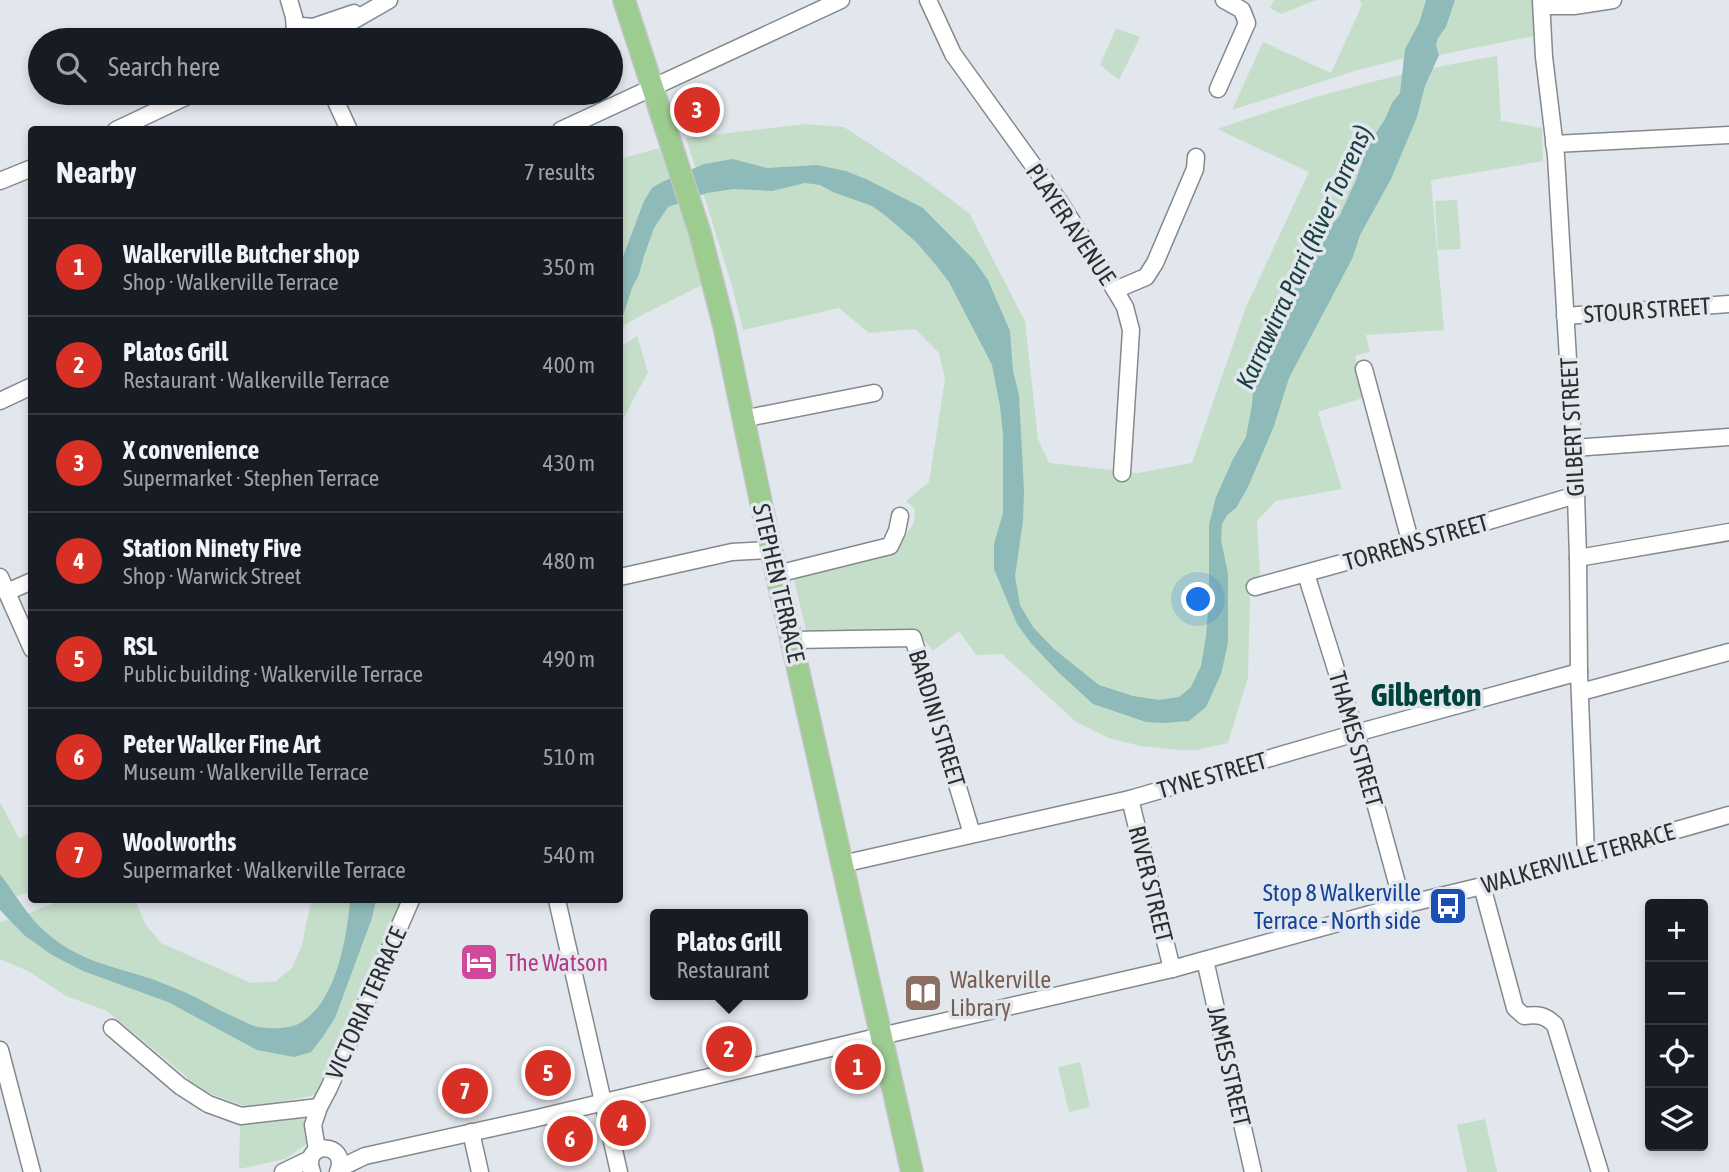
<!DOCTYPE html>
<meta charset="utf-8">
<style>
:root{--surface:#171b24;--page:#242831;--text:#f1f3f6;--muted:#9ea1a6;--line:#363941;--accent:#d93025}
body{margin:0;font-family:"Asap Condensed",sans-serif;background:var(--page);color:var(--text)}
.controls{position:absolute;right:21px;bottom:21px;display:grid;overflow:hidden;border-radius:7px;box-shadow:0 4px 10px #0003}
.controls button{width:63px;height:63px;display:grid;place-items:center;padding:0;border:0;border-bottom:2px solid var(--line);background:var(--surface);color:var(--text);font:35px sans-serif}
.you{position:absolute;left:1199px;top:600px;width:24px;height:24px;margin:-18px;border:5px solid #fff;border-radius:50%;background:#1a73e8;box-shadow:0 0 0 10px #1a73e833}
.badge{display:grid;place-items:center;width:46px;height:46px;border-radius:50%;background:var(--accent);color:#fff;font-size:23px;font-weight:700}
.pin{position:absolute;translate:-50% -50%;border:4px solid #fff;box-shadow:0 2px 7px #0006}
.popup{position:absolute;left:650px;top:909px;width:158px;height:91px;box-sizing:border-box;display:grid;place-content:center;border-radius:7px;background:var(--surface);filter:drop-shadow(0 2px 5px #0005);font-size:23px;white-space:nowrap;color:var(--muted)}
.popup b{font-size:26px;color:var(--text)}
.popup::after{content:'';position:absolute;left:50%;top:100%;margin-left:-14px;border:14px solid transparent;border-top-color:var(--surface)}
.list{margin:0;padding:0;list-style:none}
h2{display:flex;justify-content:space-between;align-items:center;height:91px;margin:0;padding:0 28px;font-size:30px}
h2 small{font-size:23px;font-weight:400;color:var(--muted)}
.list li{display:grid;grid-template-columns:46px 1fr auto;gap:21px;align-items:center;box-sizing:border-box;height:98px;padding:0 28px;border-top:2px solid var(--line)}
.list b{display:block;font-size:26px;white-space:nowrap}
.list p{margin:0;font-size:23px;white-space:nowrap;color:var(--muted)}
.list em{font-size:23px;font-style:normal;color:var(--muted)}
.icon{flex:none;width:38px;height:38px;fill:none;stroke:currentColor;stroke-width:2;stroke-linecap:round;stroke-linejoin:round}
.map{position:relative;flex:none;width:1729px;height:1172px;overflow:hidden}
.search{position:absolute;background:var(--surface);box-shadow:0 4px 10px #0003;left:28px;top:28px;width:595px;height:77px;display:flex;align-items:center;gap:18px;box-sizing:border-box;padding:0 24px;border-radius:38px;color:var(--muted);font-size:26px}
.panel{position:absolute;background:var(--surface);box-shadow:0 4px 10px #0003;left:28px;top:126px;width:595px;height:777px;border-radius:7px}
.map>svg:first-child{display:block}
.green{fill:#c5dec9}
.water{fill:#8ebaba}
.lines{fill:none;stroke-linecap:round;stroke-linejoin:round}
.minor-casing{stroke:#84898e;stroke-width:19}
.major-casing{stroke:#c4c4c5;stroke-width:24}
.minor{stroke:#fff;stroke-width:16}
.major{stroke:#9ccc8f;stroke-width:21}
.labels{text-anchor:middle;dominant-baseline:central;stroke-width:7;stroke-linejoin:round;paint-order:stroke}
.street-label{font-size:24px;fill:#2b2d2f;stroke:#e2e7ed}
.transit-label{font-size:24px;fill:#164399;stroke:#e2e7ed;text-anchor:end}
.hotel-label{font-size:24px;fill:#b23c85;stroke:#e2e7ed;text-anchor:start}
.education-label{font-size:24px;fill:#785e54;stroke:#e2e7ed;text-anchor:start}
.water-label{font-size:26px;font-style:italic;fill:#194243;stroke:#e2e7ed}
.district-label{font-size:32px;font-weight:bold;fill:#00423e;stroke:#e2e7ed}
</style>
<div class="map">
<svg width="1729" height="1172" viewBox="0 0 1729 1172">
<rect width="100%" height="100%" fill="#e2e7ed"/>
<g class="green">
<path d="M 1274,0 L 1316,0 L 1281,14 L 1270,8 Z"/>
<path d="M 1360,0 L 1426,0 L 1419,23 L 1405,49 L 1404,58 L 1358,70 L 1232,110 L 1263,42 L 1331,73 L 1362,5 Z"/>
<path d="M 1455,0 L 1537,0 L 1539,35 L 1439,55 L 1436,45 L 1438,38 L 1446,27 Z"/>
<path d="M 1116,28 L 1140,37 L 1119,80 L 1100,65 Z"/>
<path d="M 1497,56 L 1501,121 L 1542,128 L 1543,161 L 1431,180 L 1444,330 L 1366,335 L 1370,352 L 1355,356 L 1366,397 L 1318,412 L 1342,489 L 1276,501 L 1257,521 L 1260,574 L 1257,594 L 1250,595 L 1248,677 L 1228,743 L 1196,750 L 1181,750 L 1140,746 L 1109,738 L 1076,722 L 1002,654 L 976,655 L 959,631 L 933,651 L 918,632 L 807,635 L 793,575 L 894,552 L 914,523 L 915,509 L 906,501 L 929,482 L 945,379 L 939,353 L 915,329 L 869,333 L 839,308 L 743,330 L 732,286 L 686,138 L 805,124 L 844,127 L 925,180 L 969,213 L 1025,321 L 1038,439 L 1049,463 L 1138,473 L 1192,463 L 1246,307 L 1309,172 L 1217,129 C 1264,113 1312,97 1360,85 C 1405,73 1451,64 1497,56 Z"/>
<path d="M 659,148 L 693,243 L 702,285 L 642,315 L 620,328 L 620,159 Z"/>
<path d="M 1457,200 L 1461,249 L 1438,250 L 1435,201 Z"/>
<path d="M 637,336 L 648,372 L 620,425 L 620,347 Z"/>
<path d="M 0,802 L 19,838 L 32,833 L 31,891 L 0,903 Z"/>
<path d="M 62,900 L 135,900 L 146,925 L 161,943 L 251,983 L 276,981 L 292,968 L 302,945 L 311,900 L 405,900 L 320,1094 L 258,1106 L 244,1106 L 203,1091 L 189,1081 L 186,1076 L 107,1011 L 66,996 L 28,971 L 0,959 L 0,922 L 27,914 Z"/>
<path d="M 1080,1062 L 1090,1107 L 1069,1112 L 1058,1067 Z"/>
<path d="M 295,1115 L 304,1120 L 308,1143 L 285,1159 L 239,1169 L 240,1124 Z"/>
<path d="M 1485,1119 L 1497,1172 L 1467,1172 L 1457,1125 Z"/>
</g>
<g class="water">
<path d="M 1426,0 L 1455,0 L 1446,27 L 1438,38 L 1436,45 L 1439,55 L 1425,86 L 1417,117 L 1391,179 L 1360,235 L 1353,257 L 1289,378 L 1274,426 L 1248,487 L 1236,508 L 1227,515 L 1222,524 L 1221,540 L 1228,574 L 1228,643 L 1221,674 L 1206,707 L 1189,721 L 1164,723 L 1146,722 L 1093,704 L 1058,672 L 1030,642 L 1017,624 L 994,569 L 994,544 L 1003,513 L 1003,436 L 1000,406 L 992,365 L 949,282 L 935,264 L 916,242 L 886,216 L 872,206 L 833,192 L 820,185 L 805,183 L 772,191 L 733,189 L 707,193 L 668,207 L 654,228 L 644,256 L 639,274 L 632,288 L 621,322 L 620,339 L 621,262 L 644,201 L 652,188 L 662,182 L 704,164 L 733,159 L 767,168 L 817,165 L 846,171 L 868,180 L 923,208 L 974,260 L 988,280 L 1010,331 L 1013,371 L 1019,395 L 1024,491 L 1023,521 L 1015,576 L 1020,605 L 1033,627 L 1054,649 L 1099,685 L 1133,696 L 1159,700 L 1179,697 L 1191,687 L 1201,666 L 1206,636 L 1209,599 L 1209,525 L 1216,497 L 1233,459 L 1246,437 L 1252,405 L 1254,379 L 1261,360 L 1274,337 L 1288,301 L 1325,231 L 1339,217 L 1356,180 L 1367,147 L 1385,119 L 1392,103 L 1400,93 L 1405,49 L 1419,23 Z"/>
<path d="M 0,874 C 13,891 24,910 38,925 C 73,960 108,965 152,979 C 162,983 172,987 182,991 C 201,999 219,1011 239,1019 C 245,1022 252,1026 258,1027 C 269,1029 291,1029 300,1023 C 336,1003 347,938 350,900 L 376,900 L 372,918 L 335,1018 L 322,1038 L 311,1052 L 294,1057 L 257,1050 L 168,1002 L 83,971 L 52,955 L 24,935 L 0,910 Z"/>
</g>
<g class="lines">
<defs>
<g id="minor">
<path d="M 289,0 L 294,17 L 295,31"/>
<path d="M 928,0 L 953,54 L 1061,204 L 1115,290 L 1125,307 L 1131,330 L 1122,473"/>
<path d="M 1541,0 L 1544,57 L 1556,156 L 1576,495 L 1578,558 L 1579,672 L 1586,855"/>
<path d="M 1542,6 L 1574,6 L 1613,0"/>
<path d="M 313,27 L 354,13"/>
<path d="M 292,40 L 294,32 L 302,26 L 313,27 L 319,34"/>
<path d="M 323,40 L 335,31 L 389,0"/>
<path d="M 1218,89 L 1247,23 L 1242,10 L 1224,0"/>
<path d="M 332,93 L 349,130"/>
<path d="M 116,130 L 194,93"/>
<path d="M 561,130 L 841,0"/>
<path d="M 1554,144 L 1729,135"/>
<path d="M 0,181 L 32,168"/>
<path d="M 1115,290 L 1146,277 L 1155,263 L 1195,169 L 1196,157"/>
<path d="M 1565,316 L 1729,304"/>
<path d="M 1364,369 L 1411,544"/>
<path d="M 0,401 L 32,386"/>
<path d="M 742,419 L 874,393"/>
<path d="M 1573,448 L 1729,437"/>
<path d="M 1578,558 L 1729,532"/>
<path d="M 777,574 L 890,546 L 897,531 L 900,516"/>
<path d="M 1306,574 L 1356,733 L 1403,905"/>
<path d="M 0,577 L 32,649"/>
<path d="M 620,577 L 732,552 L 771,550"/>
<path d="M 1255,587 L 1411,544 L 1576,495"/>
<path d="M 7,592 L 32,581"/>
<path d="M 792,640 L 913,638 L 972,834"/>
<path d="M 1581,692 L 1729,652"/>
<path d="M 1130,799 L 1172,969"/>
<path d="M 842,864 L 1130,799 L 1356,733 L 1579,672"/>
<path d="M 1482,886 L 1515,1008 L 1524,1016 C 1538,1014 1545,1015 1555,1025 L 1600,1172"/>
<path d="M 557,900 L 619,1172"/>
<path d="M 1205,960 L 1253,1172"/>
<path d="M 112,1028 L 180,1086 L 208,1104 L 241,1116 L 319,1107"/>
<path d="M 0,1050 L 32,1172"/>
<path d="M 471,1132 L 480,1172"/>
<path d="M 317,1150 L 313,1125 L 319,1107 L 329,1088 L 411,900"/>
<path d="M 340,1168 L 365,1156 L 533,1119 L 881,1036 L 1172,969 L 1403,905 L 1482,886 L 1729,815"/>
<path d="M 283,1172 L 310,1159"/>
<path d="M 312,1172 C 300,1140 350,1141 338,1172"/>
</g>
<path id="major" d="M 624,0 L 700,233 L 724,326 L 771,550 L 912,1172"/>
</defs>
<use href="#minor" class="minor-casing"/>
<use href="#major" class="major-casing"/>
<use href="#minor" class="minor"/>
<use href="#major" class="major"/>
</g>
<defs>
<symbol id="bus-square" viewBox="-11 -11 22 22"><rect x="-9" y="-9" width="18" height="18" rx="4" fill="#1a4fb4" stroke="#e2e7ed"/><path d="M-5-6H5V4H4V6H2V4H-2V6H-4V4H-5ZM-3.5-4V0h7V-4ZM-3.5 1.2v1.5H-2V1.2ZM2 1.2v1.5H3.5V1.2Z" fill="#fff"/></symbol>
<symbol id="hotel-square" viewBox="-11 -11 22 22"><rect x="-9" y="-9" width="18" height="18" rx="4" fill="#d1479c" stroke="#e2e7ed"/><path d="M-6-4.5h1.5V1H6V5H4.5V3h-9V5H-6ZM-4 0a1.8 1.8 0 1 1 3.6 0ZM.5 0V-2.5h3Q6-2.5 6 0Z" fill="#fff"/></symbol>
<symbol id="library-square" viewBox="-11 -11 22 22"><rect x="-9" y="-9" width="18" height="18" rx="4" fill="#8d6e63" stroke="#e2e7ed"/><path d="M-6-4Q-3-5.5-.7-3.5V5Q-3 3-6 4ZM6-4Q3-5.5 .7-3.5V5Q3 3 6 4Z" fill="#fff"/></symbol>
</defs>
<g fill-rule="evenodd">
<use href="#bus-square" x="1426" y="884" width="44" height="44"/>
<use href="#hotel-square" x="457" y="940" width="44" height="44"/>
<use href="#library-square" x="901" y="971" width="44" height="44"/>
</g>
<g class="labels">
<g class="street-label">
<text transform="translate(1071 224) rotate(56)">PLAYER AVENUE</text>
<text transform="translate(1647 310) rotate(-4)">STOUR STREET</text>
<text transform="translate(1572 427) rotate(-93)">GILBERT STREET</text>
<text transform="translate(1416 542) rotate(-16)">TORRENS STREET</text>
<text transform="translate(779 583) rotate(77)">STEPHEN TERRACE</text>
<text transform="translate(937 718) rotate(73)">BARDINI STREET</text>
<text transform="translate(1356 739) rotate(74)">THAMES STREET</text>
<text transform="translate(1212 775) rotate(-16)">TYNE STREET</text>
<text transform="translate(1578 858) rotate(-16)">WALKERVILLE TERRACE</text>
<text transform="translate(1151 884) rotate(76)">RIVER STREET</text>
<text transform="translate(366 1003) rotate(-66)">VICTORIA TERRACE</text>
<text transform="translate(1229 1066) rotate(77)">JAMES STREET</text>
</g>
<g class="transit-label">
<text x="1421" y="892">Stop 8 Walkerville<tspan x="1421" dy="28">Terrace - North side</tspan></text>
</g>
<g class="hotel-label">
<text x="506" y="962">The Watson</text>
</g>
<g class="education-label">
<text x="950" y="979">Walkerville<tspan x="950" dy="28">Library</tspan></text>
</g>
<g class="water-label">
<text transform="translate(1304 257) rotate(-65)">Karrawirra Parri (River Torrens)</text>
</g>
<g class="district-label">
<text x="1426" y="694">Gilberton</text>
</g>
</g>
</svg>
<div class="controls">
<button>+</button>
<button>−</button>
<button><svg class="icon" aria-label="locate" viewBox="0 0 24 24"><circle cx="12" cy="12" r="6"/><path d="M12 2v4M12 18v4M2 12h4M18 12h4"/></svg></button>
<button><svg class="icon" aria-label="layers" viewBox="0 0 24 24"><path d="M12 4l9 5-9 5-9-5zM3 14l9 5 9-5"/></svg></button>
</div>
<div class="you"></div>
<div class="pin badge" style="left:858px;top:1067px">1</div>
<div class="pin badge" style="left:729px;top:1049px">2</div>
<div class="popup"><b>Platos Grill</b>Restaurant</div>
<div class="pin badge" style="left:697px;top:110px">3</div>
<div class="pin badge" style="left:623px;top:1123px">4</div>
<div class="pin badge" style="left:548px;top:1073px">5</div>
<div class="pin badge" style="left:570px;top:1139px">6</div>
<div class="pin badge" style="left:465px;top:1091px">7</div>
<div class="search"><svg class="icon" aria-label="search" viewBox="0 0 24 24"><circle cx="10" cy="10" r="6"/><path d="M15 15l6 6"/></svg>Search here</div>
<section class="panel">
<h2>Nearby<small>7 results</small></h2>
<ul class="list">
<li><span class="badge">1</span><div><b>Walkerville Butcher shop</b><p>Shop · Walkerville Terrace</p></div><em>350 m</em></li>
<li><span class="badge">2</span><div><b>Platos Grill</b><p>Restaurant · Walkerville Terrace</p></div><em>400 m</em></li>
<li><span class="badge">3</span><div><b>X convenience</b><p>Supermarket · Stephen Terrace</p></div><em>430 m</em></li>
<li><span class="badge">4</span><div><b>Station Ninety Five</b><p>Shop · Warwick Street</p></div><em>480 m</em></li>
<li><span class="badge">5</span><div><b>RSL</b><p>Public building · Walkerville Terrace</p></div><em>490 m</em></li>
<li><span class="badge">6</span><div><b>Peter Walker Fine Art</b><p>Museum · Walkerville Terrace</p></div><em>510 m</em></li>
<li><span class="badge">7</span><div><b>Woolworths</b><p>Supermarket · Walkerville Terrace</p></div><em>540 m</em></li>
</ul>
</section>
</div>
